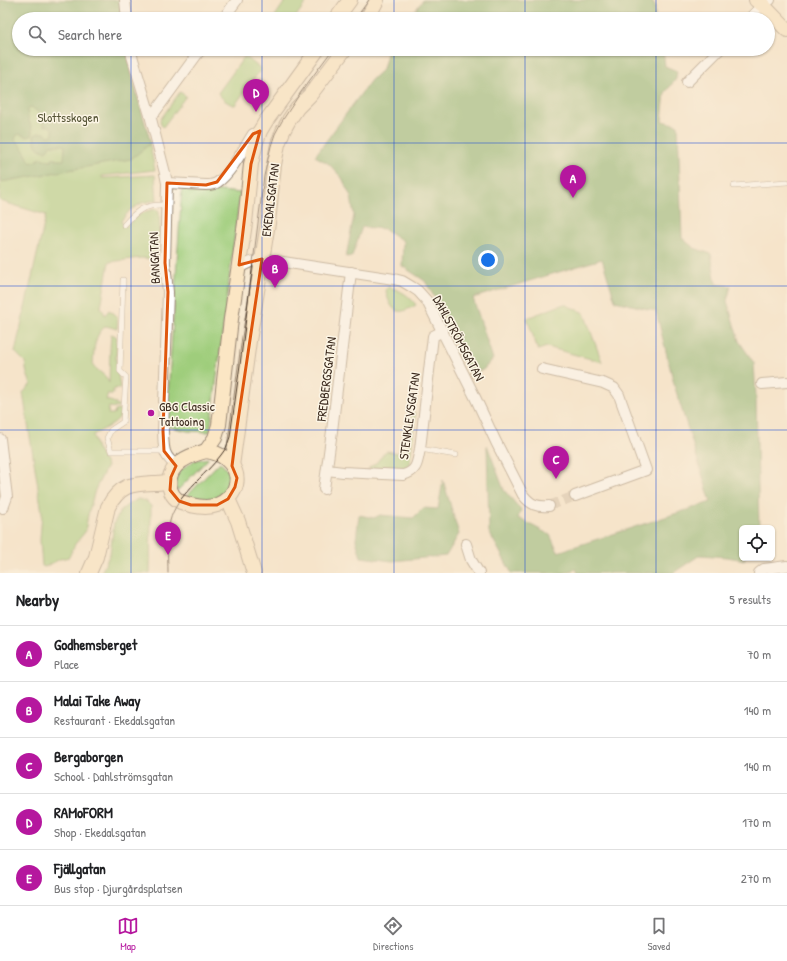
<!DOCTYPE html>
<meta charset="utf-8">
<style>
:root{--surface:#fff;--page:#f6f6f6;--text:#202124;--muted:#757577;--line:#e0e0e0;--accent:#b5179e}
body{margin:0;font-family:"Patrick Hand",sans-serif;background:var(--page);color:var(--text)}
.controls{position:absolute;right:12px;bottom:12px;display:grid;overflow:hidden;border-radius:6px;box-shadow:0 1px 3px #0004}
.controls button{width:36px;height:36px;display:grid;place-items:center;padding:0;border:0;border-bottom:1px solid var(--line);background:var(--surface);color:var(--text);font:20px sans-serif}
.you{position:absolute;left:488px;top:260px;width:14px;height:14px;margin:-10px;border:3px solid #fff;border-radius:50%;background:#1a73e8;box-shadow:0 0 0 6px #1a73e833}
.badge{display:grid;place-items:center;width:26px;height:26px;border-radius:50%;background:var(--accent);color:#fff;font-size:13px;font-weight:700}
.pin{position:absolute;translate:-50% -33px;filter:drop-shadow(0 1px 2px #0008)}
.pin::after{content:'';position:absolute;top:21px;width:14px;height:12px;background:inherit;clip-path:polygon(0 0,100% 0,50% 100%)}
.list{margin:0;padding:0;list-style:none}
h2{display:flex;justify-content:space-between;align-items:center;height:52px;margin:0;padding:0 16px;font-size:17px}
h2 small{font-size:13px;font-weight:400;color:var(--muted)}
.list li{display:grid;grid-template-columns:26px 1fr auto;gap:12px;align-items:center;box-sizing:border-box;height:56px;padding:0 16px;border-top:1px solid var(--line)}
.list b{display:block;font-size:15px;white-space:nowrap}
.list p{margin:0;font-size:13px;white-space:nowrap;color:var(--muted)}
.list em{font-size:13px;font-style:normal;color:var(--muted)}
.icon{flex:none;width:22px;height:22px;fill:none;stroke:currentColor;stroke-width:2;stroke-linecap:round;stroke-linejoin:round}
.map{position:relative;flex:none;width:787px;height:573px;overflow:hidden}
.search{position:absolute;background:var(--surface);box-shadow:0 1px 3px #0004;left:12px;right:12px;top:12px;height:44px;display:flex;align-items:center;gap:10px;box-sizing:border-box;padding:0 14px;border-radius:22px;color:var(--muted);font-size:15px}
.sheet{height:332px;background:var(--surface)}
nav{display:flex;justify-content:space-around;align-items:center;box-sizing:border-box;height:56px;border-top:1px solid var(--line);background:var(--surface);font-size:11px;color:var(--muted)}
nav a{display:grid;justify-items:center;gap:2px}
nav .on{color:var(--accent)}
.map>svg:first-child{display:block}
.green{fill:#9fcd7b;stroke:#6d7c4c}
.forest{fill:#7fb06b;stroke:#5d6d44;fill-rule:evenodd}
.lines{fill:none;stroke-linecap:round;stroke-linejoin:round}
.street-tunnel{stroke:#d0bfa8;stroke-width:10;stroke-dasharray:10 5;stroke-linecap:butt}
.lane-casing{stroke:#988774;stroke-width:6}
.street-casing{stroke:#988774;stroke-width:12}
.secondary-casing{stroke:#988774;stroke-width:16}
.lane{stroke:#fff;stroke-width:5}
.street{stroke:#fff;stroke-width:10}
.secondary{stroke:#fbe6c4;stroke-width:14}
.tram{stroke:#3b2a1e;stroke-width:1}
.marked{fill:none;stroke:#df570d;stroke-width:3;stroke-linejoin:round}
.grid{fill:none;stroke:#1d4ed8;stroke-width:1;stroke-opacity:0.55}
.poi-dot{fill:#b5179e;stroke:#fcf5e5;stroke-width:1.5}
.labels{text-anchor:middle;dominant-baseline:central;stroke-width:3;stroke-linejoin:round;paint-order:stroke}
.park-label{font-size:13px;fill:#545335;stroke:#fcf5e5}
.street-label{font-size:13px;fill:#3b2a1e;stroke:#fcf5e5}
.poi-label{font-size:13px;fill:#3b2a1e;stroke:#fcf5e5;text-anchor:start}
</style>
<div class="map">
<svg width="787" height="573" viewBox="0 0 787 573">
<rect width="100%" height="100%" fill="#fcf5e5"/>
<filter id="ink" filterUnits="userSpaceOnUse"><feTurbulence type="fractalNoise" baseFrequency=".025" numOctaves="2"/><feDisplacementMap in="SourceGraphic" scale="8" xChannelSelector="R" yChannelSelector="G"/><feConvolveMatrix kernelMatrix="1 2 1 2 8 2 1 2 1" color-interpolation-filters="sRGB"/></filter>
<filter id="wash" filterUnits="userSpaceOnUse"><feTurbulence type="fractalNoise" baseFrequency=".012" numOctaves="4" result="noise"/><feDisplacementMap in="SourceGraphic" scale="16" xChannelSelector="R" yChannelSelector="G"/><feGaussianBlur stdDeviation="0.9" result="paint"/><feColorMatrix in="noise" values="0 0 0 0 0 0 0 0 0 0 0 0 0 0 0 0 0 1.4 0 .05"/><feComposite in="paint" operator="in"/></filter>
<g filter="url(#wash)">
<rect width="100%" height="100%" fill="#f5e4ca"/>
<g class="green">
<path d="M 0,0 L 19,19 L 19,49 L 128,69 L 149,140 L 155,170 L 102,176 L 102,178 L 155,175 L 157,200 L 142,203 L 130,210 L 121,221 L 125,227 C 136,217 139,212 156,209 L 159,212 L 160,230 L 155,259 L 141,258 L 109,262 L 101,307 L 105,315 L 109,310 C 119,316 118,318 117,329 L 114,328 L 106,326 C 93,335 94,352 93,366 L 106,377 L 109,383 L 110,349 L 111,334 L 114,335 L 117,337 L 116,360 L 120,388 L 120,389 L 117,388 L 113,390 L 113,394 L 109,394 L 108,393 L 106,400 L 113,402 L 119,406 L 116,408 L 109,407 L 108,414 L 114,414 L 115,411 L 120,409 C 120,412 121,413 120,416 C 117,423 100,431 93,435 L 97,449 L 107,466 L 95,490 L 88,515 L 85,532 L 75,544 L 69,557 L 60,559 L 45,567 L 42,566 L 40,540 L 42,512 L 23,393 L 31,384 L 27,374 L 25,362 L 15,352 L 46,215 L 0,201 Z"/>
<path d="M 286,0 L 308,0 L 294,19 L 278,19 L 275,16 Z"/>
<path d="M 244,57 L 247,58 L 261,69 L 235,105 C 229,105 221,98 218,93 Z"/>
<path d="M 180,92 L 186,96 L 163,127 L 161,125 L 160,120 Z"/>
<path d="M 182,187 L 240,193 L 210,432 L 188,431 L 166,426 Z"/>
<path d="M 389,287 C 400,290 409,295 416,305 C 412,307 403,313 398,311 C 391,310 386,295 386,289 Z"/>
<path d="M 564,304 L 584,313 L 602,362 L 547,347 L 538,350 L 527,318 Z"/>
<path d="M 412,412 L 416,413 L 409,467 L 405,470 L 368,469 L 377,462 L 386,451 L 405,454 Z"/>
<path d="M 209,458 L 177,491 L 175,486 L 177,475 L 181,470 L 195,460 Z"/>
<path d="M 220,462 L 231,475 L 227,492 L 212,500 L 195,501 L 185,498 Z"/>
<path d="M 138,499 L 146,501 L 151,506 L 150,573 L 101,573 L 110,554 L 114,523 L 121,510 L 129,504 Z"/>
</g>
<g class="forest">
<path d="M 0,0 L 120,0 L 123,19 L 19,19 L 19,49 L 127,49 C 132,81 142,112 151,143 L 131,159 L 1,182 L 0,181 ZM 32,107 C 34,110 38,111 40,114 C 43,117 42,122 44,126 C 50,125 54,128 53,134 L 50,136 L 48,136 C 45,131 38,132 34,136 C 35,144 36,149 45,151 L 48,149 L 50,145 L 63,145 L 65,146 L 64,160 L 58,160 L 52,158 L 52,161 L 49,161 L 41,158 C 37,160 35,162 31,163 C 28,160 28,157 26,154 C 23,149 20,144 15,140 L 16,136 L 19,134 L 27,137 L 32,135 C 33,123 25,120 28,108 Z"/>
<path d="M 423,0 L 651,0 L 655,6 L 655,19 L 409,19 Z"/>
<path d="M 388,49 L 663,49 L 665,66 L 677,71 L 676,79 L 665,93 L 662,121 L 678,125 L 682,238 L 694,248 L 711,254 L 716,284 L 731,286 L 727,301 L 739,341 L 754,363 L 756,397 L 759,528 L 742,528 L 742,558 L 746,558 L 744,560 L 727,557 L 700,555 L 673,573 L 578,573 L 576,569 L 564,573 L 511,573 L 511,572 L 489,532 L 487,445 L 504,490 L 521,510 L 518,518 L 550,535 L 558,552 L 711,502 L 675,388 L 656,311 L 615,301 L 602,259 L 473,298 L 493,359 L 483,370 L 469,373 L 436,300 L 425,281 L 402,266 L 403,241 L 385,229 L 362,227 L 352,256 L 346,257 L 354,215 L 351,197 L 342,178 L 329,164 L 315,156 L 371,80 L 383,69 Z"/>
<path d="M 443,480 L 459,534 L 446,556 L 392,561 L 361,557 L 356,540 L 359,515 L 374,518 L 380,515 L 413,518 L 423,508 L 438,509 Z"/>
</g>
</g>
<g filter="url(#ink)">
<g class="lines">
<path class="street-tunnel" d="M 549,506 L 575,496"/>
<defs>
<g id="lane">
<path d="M 734,186 L 787,182"/>
<path d="M 124,225 C 137,210 145,204 166,205"/>
<path d="M 123,280 L 120,371 L 126,377 L 123,422 L 111,430 L 107,438 L 111,451 L 164,451"/>
<path d="M 420,449 L 456,455"/>
</g>
<g id="street">
<path d="M 125,0 L 127,19"/>
<path d="M 223,19 L 237,0"/>
<path d="M 749,19 L 763,5 L 770,0"/>
<path d="M 131,49 L 132,56 L 150,115 L 165,173 L 167,183 L 165,263 L 168,292 L 163,431 C 164,448 162,455 177,466"/>
<path d="M 687,82 L 720,49"/>
<path d="M 150,115 L 155,112 L 201,49"/>
<path d="M 167,183 L 206,185 C 210,185 214,185 218,182 C 231,173 244,148 253,134 L 260,131"/>
<path d="M 239,268 C 249,262 258,258 270,260 L 394,279 L 402,281 L 412,287 L 418,291 L 427,301 L 474,395 L 496,442 L 523,495 C 531,505 537,507 549,506"/>
<path d="M 542,369 L 603,383 L 614,388 L 619,395 L 646,470 L 575,496"/>
<path d="M 762,384 L 787,382"/>
<path d="M 0,439 L 7,497 L 3,508"/>
<path d="M 327,470 L 343,472 L 403,475 C 418,471 417,462 420,449 L 433,336 L 443,331"/>
<path d="M 324,489 L 332,431 L 351,272"/>
<path d="M 466,544 L 471,560 L 479,573"/>
<path d="M 759,573 L 764,569 L 787,566"/>
</g>
<g id="secondary">
<path d="M 756,0 L 763,5 L 787,30"/>
<path d="M 336,19 L 350,0"/>
<path d="M 367,19 L 377,0"/>
<path d="M 206,451 L 215,438 L 219,425 L 231,319 L 245,223 L 251,164 L 256,142 L 260,131 L 266,121 L 318,49"/>
<path d="M 206,451 C 214,452 220,454 226,459 C 244,474 238,496 217,505 C 207,509 191,506 181,502 C 167,495 166,477 176,466 C 184,457 196,454 206,451 Z"/>
<path d="M 232,466 L 249,341 L 268,223 L 274,165 L 278,144 L 283,131 L 289,120 L 297,108 L 310,95 L 345,49"/>
<path d="M 228,499 L 238,521 L 254,573"/>
<path d="M 89,573 L 96,557 L 108,507 C 120,485 130,484 153,483 C 159,483 164,482 169,482"/>
</g>
</defs>
<use href="#lane" class="lane-casing"/>
<use href="#street" class="street-casing"/>
<use href="#secondary" class="secondary-casing"/>
<use href="#lane" class="lane"/>
<use href="#street" class="street"/>
<use href="#secondary" class="secondary"/>
<g class="tram">
<path d="M 355,19 L 369,0"/>
<path d="M 168,573 C 168,556 166,537 170,521 C 176,496 205,476 221,455 L 226,448 L 230,437 L 240,365 L 264,176 L 271,146 L 275,134 L 282,121 L 301,92 L 333,49"/>
</g>
</g>
</g>
<path d="M0 0H787V573H0ZM 260,131 L 251,164 L 239,265 L 262,259 L 236,434 L 232,466 L 237,478 L 235,487 L 228,499 L 217,505 L 191,505 L 179,501 L 170,490 L 171,477 L 176,466 L 164,451 L 163,431 L 168,292 L 165,263 L 167,183 L 206,185 L 217,182 L 253,134 Z" fill="#f5e4ca" fill-opacity=".55" fill-rule="evenodd"/>
<path class="marked" d="M 260,131 L 251,164 L 239,265 L 262,259 L 236,434 L 232,466 L 237,478 L 235,487 L 228,499 L 217,505 L 191,505 L 179,501 L 170,490 L 171,477 L 176,466 L 164,451 L 163,431 L 168,292 L 165,263 L 167,183 L 206,185 L 217,182 L 253,134 Z"/>
<path class="grid" d="M 131,0 L 131,19M 262,0 L 262,19M 394,0 L 394,19M 525,0 L 525,19M 656,0 L 656,19M 131,49 L 131,573M 262,49 L 262,573M 394,49 L 394,573M 525,49 L 525,573M 656,49 L 656,573M 0,143 L 787,143M 0,286 L 787,286M 0,430 L 787,430"/>
<circle class="poi-dot" cx="151" cy="413" r="4"/>
<g class="labels">
<g class="park-label">
<text x="68" y="117">Slottsskogen</text>
</g>
<g class="street-label">
<text transform="translate(270 200) rotate(-83)">EKEDALSGATAN</text>
<text transform="translate(154 258) rotate(-92)">BANGATAN</text>
<text transform="translate(459 338) rotate(62)">DAHLSTRÖMSGATAN</text>
<text transform="translate(326 379) rotate(-83)">FREDBERGSGATAN</text>
<text transform="translate(409 416) rotate(-82)">STENKLEVSGATAN</text>
</g>
<g class="poi-label">
<text x="159" y="406">GBG Classic<tspan x="159" dy="15">Tattooing</tspan></text>
</g>
</g>
</svg>
<div class="controls">
<button><svg class="icon" aria-label="locate" viewBox="0 0 24 24"><circle cx="12" cy="12" r="6"/><path d="M12 2v4M12 18v4M2 12h4M18 12h4"/></svg></button>
</div>
<div class="you"></div>
<div class="pin badge" style="left:573px;top:198px">A</div>
<div class="pin badge" style="left:275px;top:288px">B</div>
<div class="pin badge" style="left:556px;top:479px">C</div>
<div class="pin badge" style="left:256px;top:112px">D</div>
<div class="pin badge" style="left:168px;top:555px">E</div>
<div class="search"><svg class="icon" aria-label="search" viewBox="0 0 24 24"><circle cx="10" cy="10" r="6"/><path d="M15 15l6 6"/></svg>Search here</div>
</div>
<section class="sheet">
<h2>Nearby<small>5 results</small></h2>
<ul class="list">
<li><span class="badge">A</span><div><b>Godhemsberget</b><p>Place</p></div><em>70 m</em></li>
<li><span class="badge">B</span><div><b>Malai Take Away</b><p>Restaurant · Ekedalsgatan</p></div><em>140 m</em></li>
<li><span class="badge">C</span><div><b>Bergaborgen</b><p>School · Dahlströmsgatan</p></div><em>140 m</em></li>
<li><span class="badge">D</span><div><b>RAMoFORM</b><p>Shop · Ekedalsgatan</p></div><em>170 m</em></li>
<li><span class="badge">E</span><div><b>Fjällgatan</b><p>Bus stop · Djurgårdsplatsen</p></div><em>270 m</em></li>
</ul>
</section>
<nav>
<a class="on"><svg class="icon" aria-label="map" viewBox="0 0 24 24"><path d="M3 6l6-2 6 2 6-2v14l-6 2-6-2-6 2zM9 4v14M15 6v14"/></svg>Map</a>
<a><svg class="icon" aria-label="directions" viewBox="0 0 24 24"><path d="M12 3l9 9-9 9-9-9zM9 14v-3h6M13 9l2 2-2 2"/></svg>Directions</a>
<a><svg class="icon" aria-label="saved" viewBox="0 0 24 24"><path d="M7 4h10v16l-5-4-5 4z"/></svg>Saved</a>
</nav>
